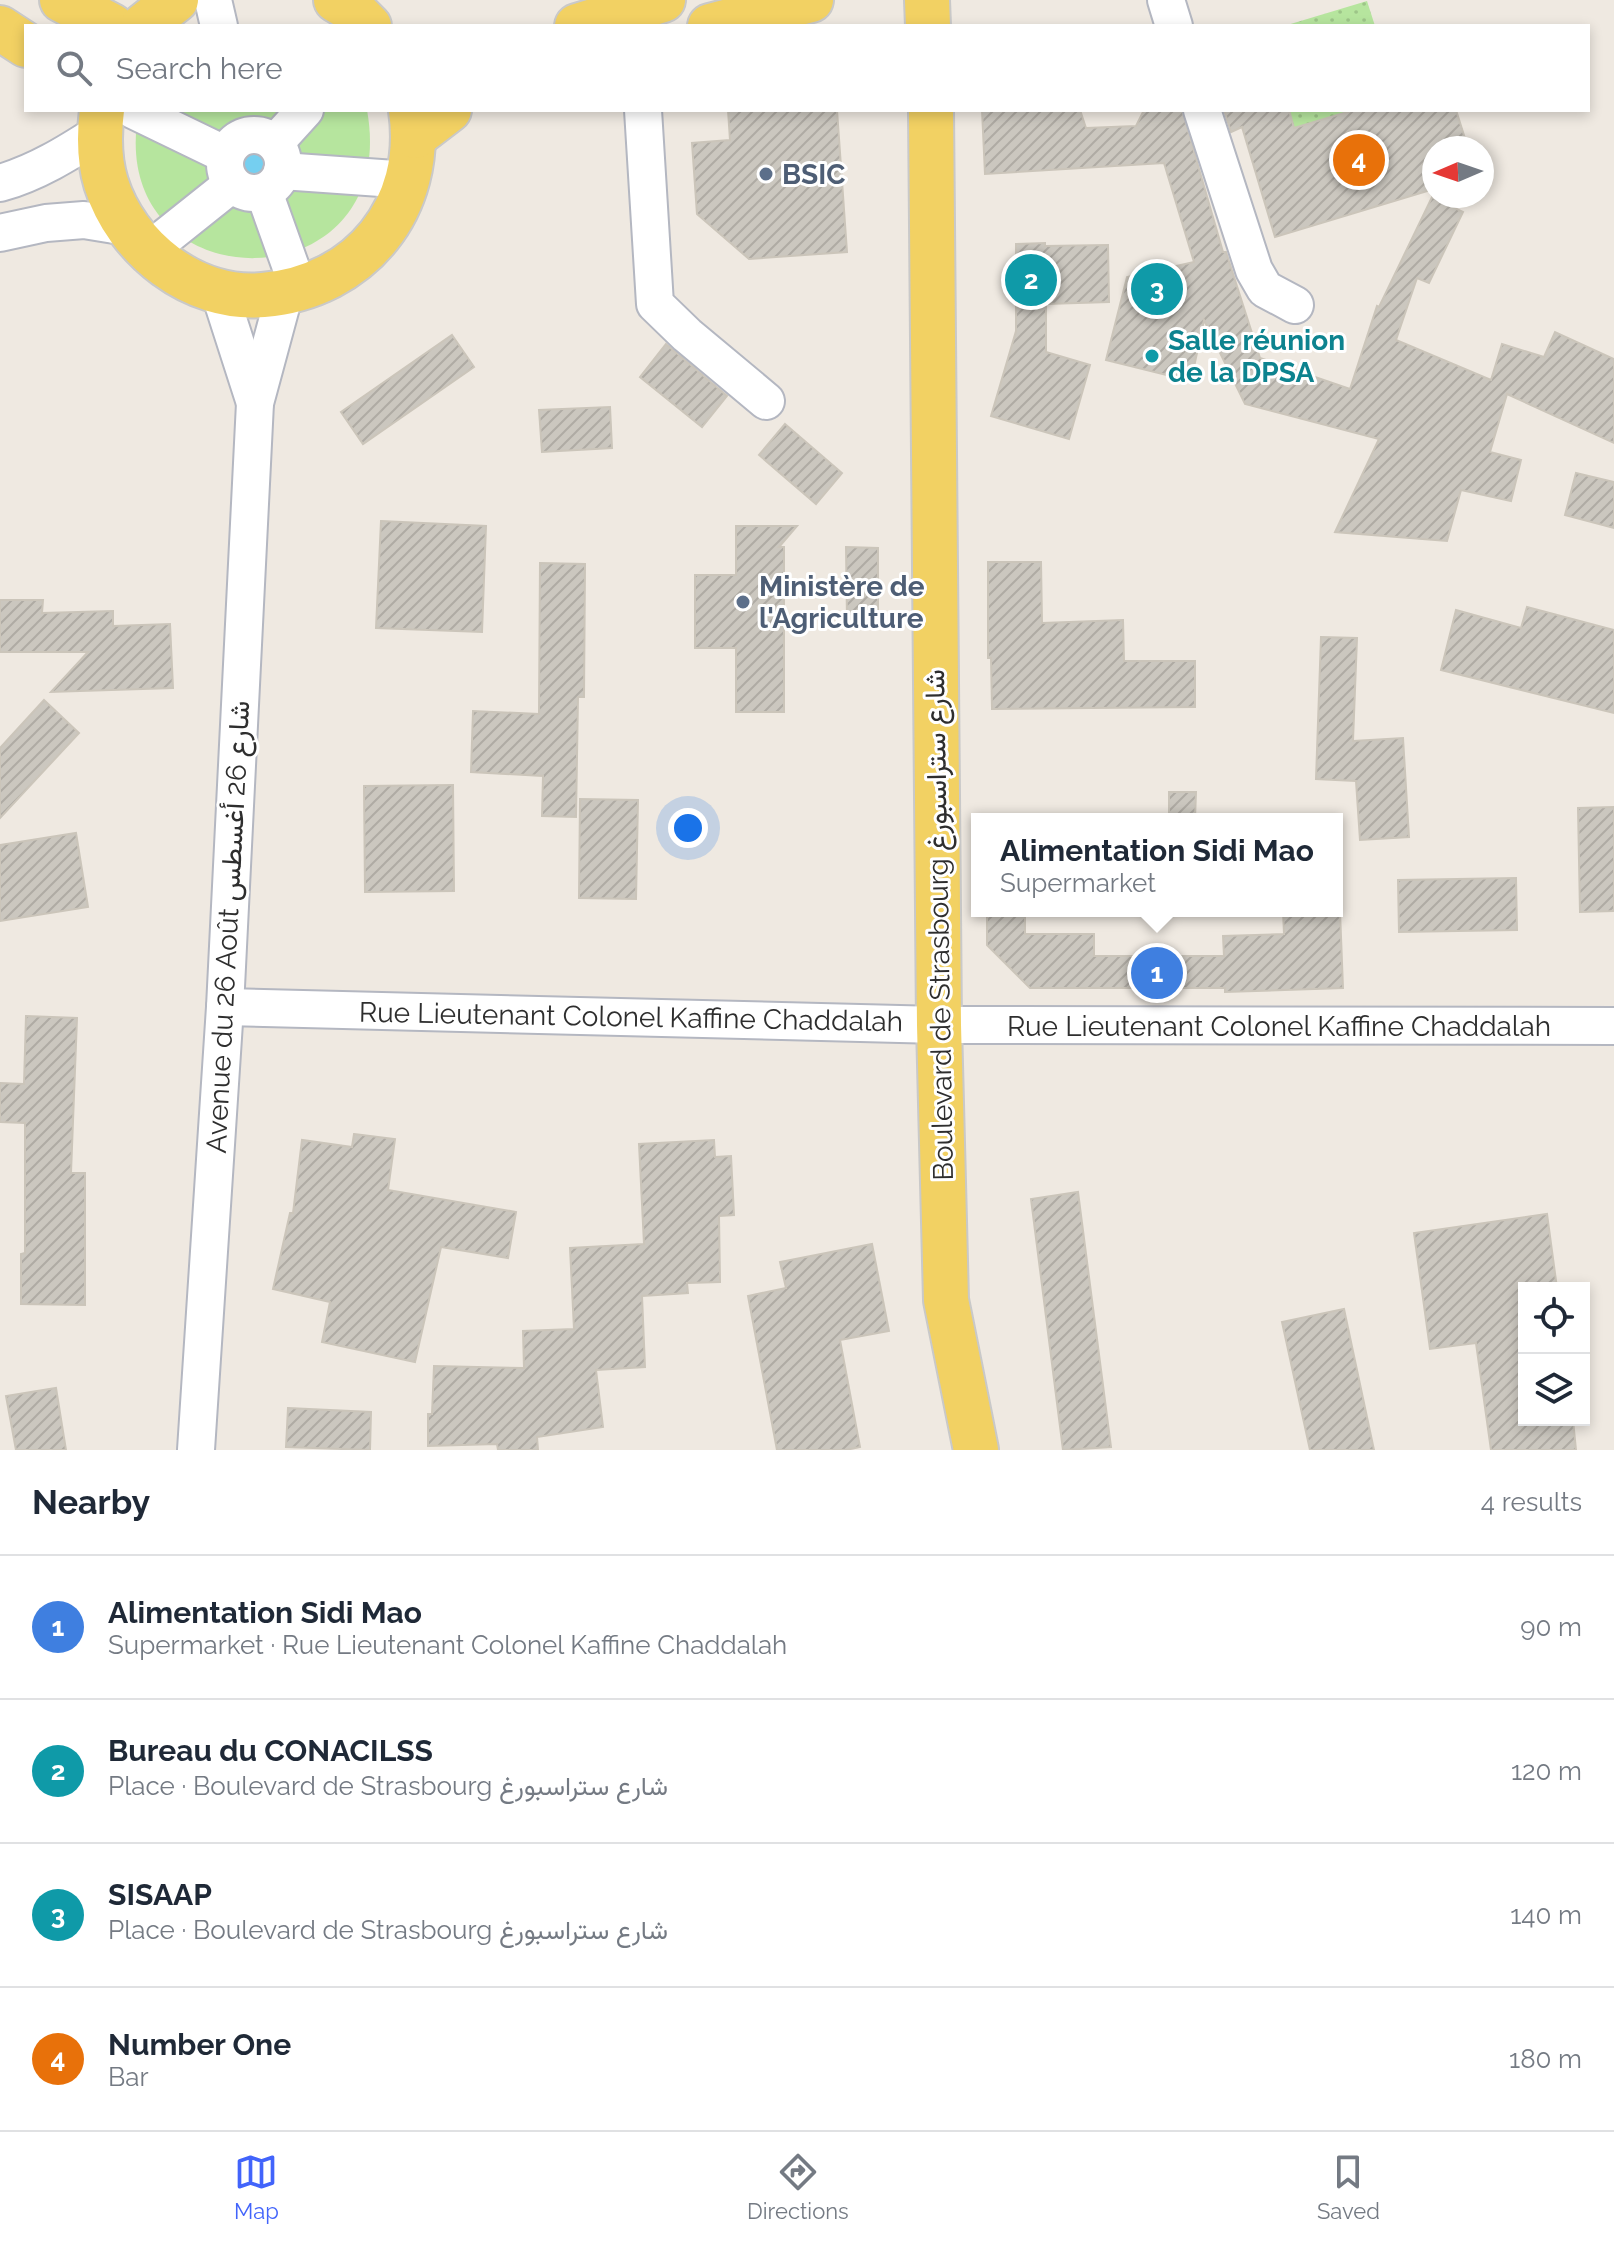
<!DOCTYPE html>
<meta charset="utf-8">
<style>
:root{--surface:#fff;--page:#f6f6f7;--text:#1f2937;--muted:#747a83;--line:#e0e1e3;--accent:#4264fb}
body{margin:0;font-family:Raleway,Vazirmatn,sans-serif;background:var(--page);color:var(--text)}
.controls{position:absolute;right:24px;bottom:24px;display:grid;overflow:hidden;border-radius:0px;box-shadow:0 4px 12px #0003}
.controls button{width:72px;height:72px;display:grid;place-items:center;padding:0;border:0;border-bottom:2px solid var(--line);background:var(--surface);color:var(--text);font:40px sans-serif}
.compass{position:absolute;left:1422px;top:136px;width:72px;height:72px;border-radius:50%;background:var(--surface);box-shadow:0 4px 12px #0003;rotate:268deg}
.you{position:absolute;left:688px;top:828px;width:28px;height:28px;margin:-20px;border:6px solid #fff;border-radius:50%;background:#1a73e8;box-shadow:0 0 0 12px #1a73e833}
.badge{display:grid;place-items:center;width:52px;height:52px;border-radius:50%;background:var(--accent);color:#fff;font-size:26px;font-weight:700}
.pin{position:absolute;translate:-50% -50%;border:4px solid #fff;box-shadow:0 2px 8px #0006}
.popup{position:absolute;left:971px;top:813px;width:372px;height:104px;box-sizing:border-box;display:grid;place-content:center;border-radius:0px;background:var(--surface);filter:drop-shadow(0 2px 6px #0005);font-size:26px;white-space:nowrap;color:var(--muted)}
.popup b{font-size:30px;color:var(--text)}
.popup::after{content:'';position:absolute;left:50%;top:100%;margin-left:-16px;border:16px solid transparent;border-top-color:var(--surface)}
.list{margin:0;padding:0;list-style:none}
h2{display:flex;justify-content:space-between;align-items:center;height:104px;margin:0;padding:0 32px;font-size:34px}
h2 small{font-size:26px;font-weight:400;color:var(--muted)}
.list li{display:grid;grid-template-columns:52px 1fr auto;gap:24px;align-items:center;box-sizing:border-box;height:144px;padding:0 32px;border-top:2px solid var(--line)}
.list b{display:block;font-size:30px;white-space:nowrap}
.list p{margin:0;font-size:26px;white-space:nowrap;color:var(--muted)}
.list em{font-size:26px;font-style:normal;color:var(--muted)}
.icon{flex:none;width:44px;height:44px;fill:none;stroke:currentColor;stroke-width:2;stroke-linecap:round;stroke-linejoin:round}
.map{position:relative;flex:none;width:1614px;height:1450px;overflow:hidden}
.search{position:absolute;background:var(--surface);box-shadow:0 4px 12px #0003;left:24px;right:24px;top:24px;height:88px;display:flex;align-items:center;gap:20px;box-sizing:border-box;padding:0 28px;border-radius:0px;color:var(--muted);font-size:30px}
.sheet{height:680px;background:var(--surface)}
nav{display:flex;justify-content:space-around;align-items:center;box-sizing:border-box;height:112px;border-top:2px solid var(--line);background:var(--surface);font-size:22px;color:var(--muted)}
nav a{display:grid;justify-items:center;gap:4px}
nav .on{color:var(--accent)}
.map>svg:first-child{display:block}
.grass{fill:#b6e59e}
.garden{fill:url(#garden-dots)}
.water{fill:#75cff0}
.building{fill:url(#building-hatch);stroke:#cbc5ba;stroke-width:2}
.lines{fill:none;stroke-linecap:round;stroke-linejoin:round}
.minor-casing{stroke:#b4b7c1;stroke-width:40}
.major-casing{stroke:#c9c9c9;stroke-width:48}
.minor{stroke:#fff;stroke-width:36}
.major{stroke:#f2d163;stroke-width:44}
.service-dot{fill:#5c6f8a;stroke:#fff;stroke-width:3}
.culture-dot{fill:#0f9aa8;stroke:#fff;stroke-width:3}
.labels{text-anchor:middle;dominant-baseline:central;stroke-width:6;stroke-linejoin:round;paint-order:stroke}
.service-label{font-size:28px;font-weight:bold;fill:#4e5e75;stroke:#fff;text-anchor:start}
.culture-label{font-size:28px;font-weight:bold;fill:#0d838f;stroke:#fff;text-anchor:start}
.street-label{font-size:28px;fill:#2e2e2e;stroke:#fff}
</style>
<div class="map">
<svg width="1614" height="1450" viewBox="0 0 1614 1450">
<defs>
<pattern id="garden-dots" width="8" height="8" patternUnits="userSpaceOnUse" patternTransform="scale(2)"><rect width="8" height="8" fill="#b6e59e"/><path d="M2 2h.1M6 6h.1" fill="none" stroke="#9dc588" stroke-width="1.8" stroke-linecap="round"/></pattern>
<pattern id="building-hatch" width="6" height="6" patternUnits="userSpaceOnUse" patternTransform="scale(2)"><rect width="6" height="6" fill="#cbc7bf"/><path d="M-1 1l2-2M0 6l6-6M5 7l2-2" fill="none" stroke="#afaba4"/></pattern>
</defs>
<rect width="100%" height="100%" fill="#efe9e1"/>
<path class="grass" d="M 139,110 L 367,110 C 403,308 101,307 139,110 Z"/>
<g class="garden">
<path d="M 1367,1 L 1375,26 L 1284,26 Z"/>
<path d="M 1289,110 L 1354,110 L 1294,128 Z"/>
</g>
<path class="water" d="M 254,143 L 269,149 L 272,171 L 254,183 L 239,176 L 236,155 L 240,148 Z"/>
<g class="building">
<path d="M 728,110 L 837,110 L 847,252 L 749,259 L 697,214 L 692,143 L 730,140 Z"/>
<path d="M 982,110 L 1080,110 L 1086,128 L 1136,126 L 1144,110 L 1182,110 L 1223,252 L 1226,252 L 1260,358 L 1350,389 L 1377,306 L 1379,307 L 1432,197 L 1463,212 L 1429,283 L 1417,278 L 1396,340 L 1491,380 L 1502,344 L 1544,357 L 1555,332 L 1614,359 L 1614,443 L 1507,394 L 1490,452 L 1521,460 L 1511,501 L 1461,490 L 1447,541 L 1335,532 L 1379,439 L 1245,404 L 1204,320 L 1191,381 L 1106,360 L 1127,277 L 1194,262 L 1164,163 L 985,174 Z"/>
<path d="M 1224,110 L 1289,110 L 1294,128 L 1354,110 L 1456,110 L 1468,148 L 1434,148 L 1434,189 L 1275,237 L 1242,127 L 1231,132 Z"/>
<path d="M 1045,243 L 1045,246 L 1108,245 L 1109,302 L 1046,304 L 1046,352 L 1090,365 L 1069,439 L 991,416 L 1016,331 L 1016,244 Z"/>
<path d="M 452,335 L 474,367 L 363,444 L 341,412 Z"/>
<path d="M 666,344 L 727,396 L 702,427 L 640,377 Z"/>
<path d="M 610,407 L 612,448 L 542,452 L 539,410 Z"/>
<path d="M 785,424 L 842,473 L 816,504 L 759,455 Z"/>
<path d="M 1576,473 L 1614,482 L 1614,528 L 1565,515 Z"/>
<path d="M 381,521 L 486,526 L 482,632 L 376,628 Z"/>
<path d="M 736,526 L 797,526 L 779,547 L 784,547 L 784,712 L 736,712 L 736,648 L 695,648 L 695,575 L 736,575 Z"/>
<path d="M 846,547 L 878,548 L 878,618 L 847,619 Z"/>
<path d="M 988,562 L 1041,562 L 1042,623 L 1123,620 L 1124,661 L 1195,661 L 1195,707 L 992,709 L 991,658 L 988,658 Z"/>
<path d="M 540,563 L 585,564 L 584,697 L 578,697 L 576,817 L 542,816 L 543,776 L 471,772 L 473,711 L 539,714 Z"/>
<path d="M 0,600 L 43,600 L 42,613 L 113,611 L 113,626 L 170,624 L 173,688 L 51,692 L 88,652 L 0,652 Z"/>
<path d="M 1527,607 L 1614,630 L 1614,713 L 1441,670 L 1456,610 L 1521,628 Z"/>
<path d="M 1321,637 L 1357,638 L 1353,741 L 1403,738 L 1409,837 L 1360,840 L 1356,781 L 1316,779 Z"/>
<path d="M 44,700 L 79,733 L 0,818 L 0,748 Z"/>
<path d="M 453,785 L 454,891 L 365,892 L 364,786 Z"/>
<path d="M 1169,792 L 1196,792 L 1195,819 L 1169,819 Z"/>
<path d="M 580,799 L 638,800 L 636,899 L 579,898 Z"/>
<path d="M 1614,807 L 1614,911 L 1580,912 L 1578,808 Z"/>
<path d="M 76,833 L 88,907 L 0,921 L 0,845 Z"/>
<path d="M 1516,878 L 1517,930 L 1399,932 L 1398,880 Z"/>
<path d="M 987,911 L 1025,911 L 1025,934 L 1094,934 L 1094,956 L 1224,956 L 1223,936 L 1284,934 L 1283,911 L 1340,911 L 1343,988 L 1225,992 L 1225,988 L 1030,988 L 987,945 Z"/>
<path d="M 26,1016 L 77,1018 L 71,1173 L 85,1173 L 85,1305 L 21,1304 L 21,1254 L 25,1253 L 25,1123 L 0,1122 L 0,1083 L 24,1084 Z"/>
<path d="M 354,1134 L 395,1139 L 388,1190 L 516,1212 L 508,1258 L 441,1247 L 415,1362 L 322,1342 L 330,1302 L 273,1289 L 290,1213 L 293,1213 L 302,1140 L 352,1147 Z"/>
<path d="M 714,1140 L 715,1157 L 731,1156 L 734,1215 L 719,1216 L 720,1282 L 687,1283 L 688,1293 L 642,1296 L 645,1367 L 596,1370 L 603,1427 L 537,1437 L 538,1450 L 498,1450 L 497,1444 L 428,1446 L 428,1414 L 432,1414 L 434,1366 L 524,1368 L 523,1331 L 574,1329 L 570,1248 L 644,1244 L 639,1144 Z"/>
<path d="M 1078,1192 L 1111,1447 L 1063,1450 L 1031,1199 Z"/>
<path d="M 1547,1214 L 1557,1288 L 1524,1288 L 1524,1420 L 1573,1420 L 1576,1450 L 1491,1450 L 1476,1343 L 1430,1349 L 1414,1233 Z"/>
<path d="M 872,1244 L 889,1331 L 840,1340 L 860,1447 L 846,1450 L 777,1450 L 748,1296 L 786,1288 L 780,1262 Z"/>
<path d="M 1344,1309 L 1374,1450 L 1310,1450 L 1282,1322 Z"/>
<path d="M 56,1388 L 66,1450 L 16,1450 L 6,1396 Z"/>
<path d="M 288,1408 L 371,1412 L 370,1450 L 286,1447 Z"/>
</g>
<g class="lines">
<defs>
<g id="minor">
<path d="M 213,0 L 219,26"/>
<path d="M 1166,0 L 1174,26"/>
<path d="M 133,110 L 226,155"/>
<path d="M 643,110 L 655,304 L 687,335 L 766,401"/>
<path d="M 1202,110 L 1254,270 L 1265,289 L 1295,305"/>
<circle cx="254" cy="164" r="29"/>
<path d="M 275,143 L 305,110"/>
<path d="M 282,171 L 409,180"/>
<path d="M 0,183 C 36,173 68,153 99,133"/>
<path d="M 264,192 L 299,290"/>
<path d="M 0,233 L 46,223 L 84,220 L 127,227"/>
<path d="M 148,251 L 232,184"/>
<path d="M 219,291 L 255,403"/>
<path d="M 225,1007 L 939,1025 L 1614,1026"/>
<path d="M 196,1450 L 225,1007 L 255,403 L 285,292"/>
</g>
<g id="major">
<path d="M 62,0 L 112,26"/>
<path d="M 336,0 L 353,10 L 369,26"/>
<path d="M 927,0 L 928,26"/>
<path d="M 143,26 L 176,0"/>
<path d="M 577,26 L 663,0"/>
<path d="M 710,26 L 811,0"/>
<path d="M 0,28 L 26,45"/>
<path d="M 102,110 C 99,133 99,160 106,183 C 126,248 193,301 263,295 C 361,287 425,207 411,110"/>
<path d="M 931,110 L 939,1025 L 946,1300 L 976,1450"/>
<path d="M 415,136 L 449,110"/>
</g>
</defs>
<use href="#minor" class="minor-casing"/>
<use href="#major" class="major-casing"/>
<use href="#minor" class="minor"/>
<use href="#major" class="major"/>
</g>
<g class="service-dot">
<circle cx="766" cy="174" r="8"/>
<circle cx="743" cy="602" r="8"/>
</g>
<circle class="culture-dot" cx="1152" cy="356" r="8"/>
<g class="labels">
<g class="service-label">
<text x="782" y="174">BSIC</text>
<text x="759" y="586">Ministère de<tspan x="759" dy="32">l'Agriculture</tspan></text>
</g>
<g class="culture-label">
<text x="1168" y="340">Salle réunion<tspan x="1168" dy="32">de la DPSA</tspan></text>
</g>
<g class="street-label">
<text transform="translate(939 925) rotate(-91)">Boulevard de Strasbourg شارع ستراسبورغ</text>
<text transform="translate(228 927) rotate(-87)">Avenue du 26 Août شارع 26 أغسطس</text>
<text transform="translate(631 1017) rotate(1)">Rue Lieutenant Colonel Kaffine Chaddalah</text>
<text x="1279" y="1026">Rue Lieutenant Colonel Kaffine Chaddalah</text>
</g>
</g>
</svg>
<div class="controls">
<button><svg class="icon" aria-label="locate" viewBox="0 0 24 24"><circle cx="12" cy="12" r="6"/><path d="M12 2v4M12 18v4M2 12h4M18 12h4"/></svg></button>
<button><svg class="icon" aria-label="layers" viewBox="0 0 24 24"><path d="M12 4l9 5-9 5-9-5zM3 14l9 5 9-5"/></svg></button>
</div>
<svg class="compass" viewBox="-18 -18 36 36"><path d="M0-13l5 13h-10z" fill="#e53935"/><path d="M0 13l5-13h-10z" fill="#747a83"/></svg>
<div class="you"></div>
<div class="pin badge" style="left:1157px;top:973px;background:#3f7fe0">1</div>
<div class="popup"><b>Alimentation Sidi Mao</b>Supermarket</div>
<div class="pin badge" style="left:1031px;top:280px;background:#0f9aa8">2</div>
<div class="pin badge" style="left:1157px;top:289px;background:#0f9aa8">3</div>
<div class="pin badge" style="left:1359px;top:160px;background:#e8710a">4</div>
<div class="search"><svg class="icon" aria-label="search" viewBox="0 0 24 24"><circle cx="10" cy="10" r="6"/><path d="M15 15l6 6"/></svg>Search here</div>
</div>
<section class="sheet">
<h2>Nearby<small>4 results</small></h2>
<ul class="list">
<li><span class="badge" style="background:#3f7fe0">1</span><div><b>Alimentation Sidi Mao</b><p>Supermarket · Rue Lieutenant Colonel Kaffine Chaddalah</p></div><em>90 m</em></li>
<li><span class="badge" style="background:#0f9aa8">2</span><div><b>Bureau du CONACILSS</b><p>Place · Boulevard de Strasbourg شارع ستراسبورغ</p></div><em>120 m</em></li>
<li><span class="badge" style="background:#0f9aa8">3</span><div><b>SISAAP</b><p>Place · Boulevard de Strasbourg شارع ستراسبورغ</p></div><em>140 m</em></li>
<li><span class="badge" style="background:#e8710a">4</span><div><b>Number One</b><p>Bar</p></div><em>180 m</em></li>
</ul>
</section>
<nav>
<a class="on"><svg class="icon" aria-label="map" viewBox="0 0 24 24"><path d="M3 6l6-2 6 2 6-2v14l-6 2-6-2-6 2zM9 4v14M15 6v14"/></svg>Map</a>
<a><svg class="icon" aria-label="directions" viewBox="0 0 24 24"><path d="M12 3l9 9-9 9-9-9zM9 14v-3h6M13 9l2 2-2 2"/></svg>Directions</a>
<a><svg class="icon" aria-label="saved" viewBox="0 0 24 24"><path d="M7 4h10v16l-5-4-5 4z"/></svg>Saved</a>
</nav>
